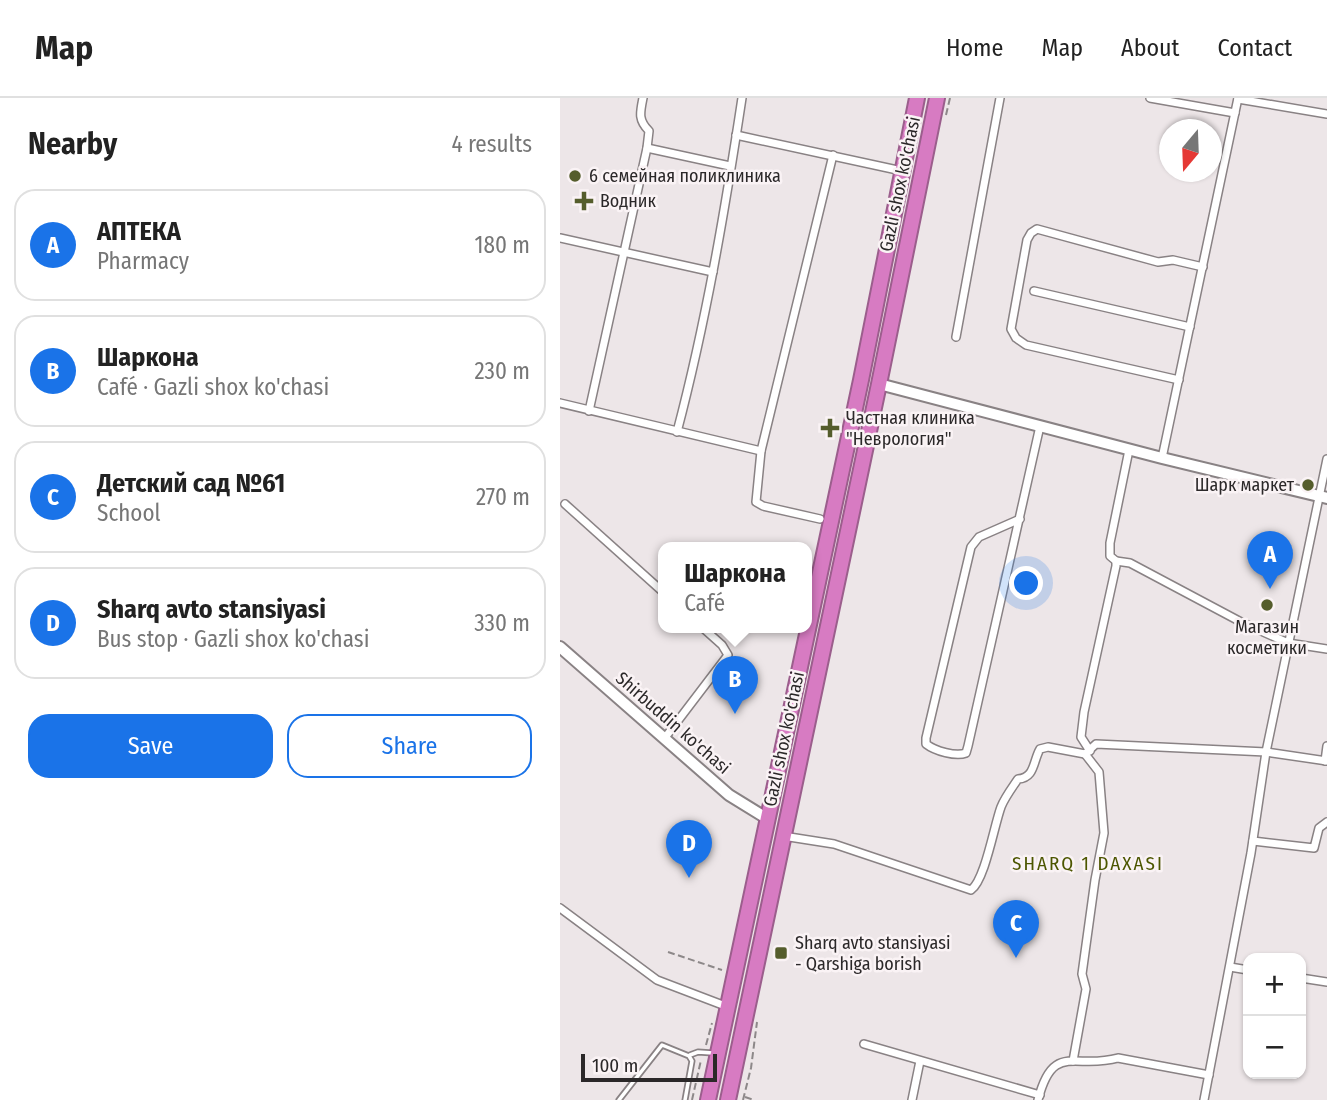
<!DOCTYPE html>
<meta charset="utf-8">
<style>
:root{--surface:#fff;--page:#f6f6f6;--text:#222;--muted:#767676;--line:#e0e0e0;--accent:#1a73e8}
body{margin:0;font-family:"Fira Sans Condensed",sans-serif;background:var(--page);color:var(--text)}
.controls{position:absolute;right:21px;bottom:21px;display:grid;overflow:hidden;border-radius:14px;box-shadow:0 2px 5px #0004}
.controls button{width:63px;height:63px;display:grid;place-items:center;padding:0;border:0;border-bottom:2px solid var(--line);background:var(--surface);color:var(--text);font:35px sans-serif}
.compass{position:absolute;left:599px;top:21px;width:63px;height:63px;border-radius:50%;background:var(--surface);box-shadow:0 2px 5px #0004;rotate:199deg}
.scale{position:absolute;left:21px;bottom:18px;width:136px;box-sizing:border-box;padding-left:7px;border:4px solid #2b2829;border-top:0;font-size:19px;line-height:24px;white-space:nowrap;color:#2b2829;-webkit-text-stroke:5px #faf3f5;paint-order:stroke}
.you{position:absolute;left:467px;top:486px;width:24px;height:24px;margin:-18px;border:5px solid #fff;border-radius:50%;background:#1a73e8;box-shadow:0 0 0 10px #1a73e833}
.badge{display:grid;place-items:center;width:46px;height:46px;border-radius:50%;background:var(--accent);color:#fff;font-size:23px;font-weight:700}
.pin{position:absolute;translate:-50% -58px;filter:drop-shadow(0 2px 4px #0008)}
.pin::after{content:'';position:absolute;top:37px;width:24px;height:21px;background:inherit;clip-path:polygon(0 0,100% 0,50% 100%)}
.popup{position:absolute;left:98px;top:444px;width:154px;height:91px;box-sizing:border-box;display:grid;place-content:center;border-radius:14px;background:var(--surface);filter:drop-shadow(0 2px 5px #0005);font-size:23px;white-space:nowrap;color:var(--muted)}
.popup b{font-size:26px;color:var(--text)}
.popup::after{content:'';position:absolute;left:50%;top:100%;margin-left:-14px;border:14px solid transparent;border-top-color:var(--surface)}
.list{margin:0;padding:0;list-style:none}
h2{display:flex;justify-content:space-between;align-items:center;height:91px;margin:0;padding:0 28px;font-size:30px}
h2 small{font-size:23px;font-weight:400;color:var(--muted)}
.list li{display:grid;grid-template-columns:46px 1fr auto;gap:21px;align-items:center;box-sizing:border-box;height:112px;margin:0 14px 14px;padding:0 14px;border:2px solid var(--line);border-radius:21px}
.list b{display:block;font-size:26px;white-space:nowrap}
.list p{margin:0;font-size:23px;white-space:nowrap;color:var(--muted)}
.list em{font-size:23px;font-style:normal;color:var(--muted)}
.actions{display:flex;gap:14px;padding:21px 28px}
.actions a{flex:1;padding:16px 0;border:2px solid var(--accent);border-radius:21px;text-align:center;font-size:24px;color:var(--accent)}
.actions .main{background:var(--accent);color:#fff}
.map{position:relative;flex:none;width:767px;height:1002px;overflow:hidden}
header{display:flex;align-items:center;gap:42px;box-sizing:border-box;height:98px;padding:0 35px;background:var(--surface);border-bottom:2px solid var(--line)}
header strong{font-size:33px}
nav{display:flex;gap:38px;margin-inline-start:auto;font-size:24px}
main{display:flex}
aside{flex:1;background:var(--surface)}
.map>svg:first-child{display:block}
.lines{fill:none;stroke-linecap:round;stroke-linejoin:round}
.lane-casing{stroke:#898284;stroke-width:7}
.street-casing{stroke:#898284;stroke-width:10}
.secondary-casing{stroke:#898284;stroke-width:14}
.highway-casing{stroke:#9b5e8c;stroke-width:18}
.path{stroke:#8d8889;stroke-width:2;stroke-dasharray:7 3.5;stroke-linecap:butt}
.lane{stroke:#fff;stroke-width:3.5}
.street{stroke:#fff;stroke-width:7}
.secondary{stroke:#fff;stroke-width:10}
.highway{stroke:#d77bc2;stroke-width:14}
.poi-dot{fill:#555d2c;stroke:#faf3f5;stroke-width:2.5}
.labels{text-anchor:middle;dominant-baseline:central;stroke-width:5;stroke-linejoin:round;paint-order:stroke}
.poi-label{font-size:18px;fill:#2b2829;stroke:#faf3f5;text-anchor:start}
.street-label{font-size:18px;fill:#2b2829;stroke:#faf3f5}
.neighbourhood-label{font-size:19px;letter-spacing:2px;fill:#4c5600;stroke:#faf3f5}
</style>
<header>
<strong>Map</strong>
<nav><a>Home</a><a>Map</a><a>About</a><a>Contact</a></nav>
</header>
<main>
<aside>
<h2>Nearby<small>4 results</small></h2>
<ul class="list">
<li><span class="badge">A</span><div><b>АПТЕКА</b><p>Pharmacy</p></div><em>180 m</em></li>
<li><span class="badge">B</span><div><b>Шаркона</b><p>Café · Gazli shox ko'chasi</p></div><em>230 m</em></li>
<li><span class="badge">C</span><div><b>Детский сад №61</b><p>School</p></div><em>270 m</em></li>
<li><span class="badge">D</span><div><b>Sharq avto stansiyasi</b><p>Bus stop · Gazli shox ko'chasi</p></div><em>330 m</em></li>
</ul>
<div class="actions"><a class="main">Save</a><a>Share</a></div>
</aside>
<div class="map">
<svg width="767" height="1002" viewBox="0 0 767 1002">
<rect width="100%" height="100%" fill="#ede6e8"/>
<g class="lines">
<defs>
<g id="lane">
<path d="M 130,957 L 138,954 L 153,955"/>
<path d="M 59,1002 L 102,947 L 129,958 L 132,963 L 125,1002"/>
</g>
<g id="street">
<path d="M 590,0 L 675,15"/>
<path d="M 678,1 L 767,16"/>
<path d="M 176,37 L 342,73"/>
<path d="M 87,50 L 170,68"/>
<path d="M 0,140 L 153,174"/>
<path d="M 474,193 L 630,229"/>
<path d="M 396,239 L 440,0"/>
<path d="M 619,282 L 466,247 L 456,240 L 451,231 L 467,142 L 471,135 L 477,131 L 598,164 L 613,162 L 643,169"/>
<path d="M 0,305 L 201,353"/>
<path d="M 29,313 L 87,50 L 89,33 C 78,22 80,15 83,0"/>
<path d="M 117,334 C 146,224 165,112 182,0"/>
<path d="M 602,360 L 678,0"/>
<path d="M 5,406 L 103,494"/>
<path d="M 260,421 L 203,408 L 196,404 L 201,353 L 273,57"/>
<path d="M 460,421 L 419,439 L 411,449 L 366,640 L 366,646 C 375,653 396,659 406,655 L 408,648 L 480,328"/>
<path d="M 556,463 L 570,465 L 681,524 L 728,545 L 767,551"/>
<path d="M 104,641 L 168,557 L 162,547 L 143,530"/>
<path d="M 530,653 L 521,639 L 524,614 L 556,468 L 556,463 L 550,458 L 550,445 L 569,352"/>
<path d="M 765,663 L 767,648"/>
<path d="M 223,738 L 274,746 L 411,792 C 425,782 434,728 441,709 C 445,699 452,690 458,681 C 475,680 473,663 480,651 L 488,649 L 525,656 L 536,646 L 706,654 L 767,663"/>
<path d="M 693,743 L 754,750 L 759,730 L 767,724"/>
<path d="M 0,810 L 97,882 L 168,909"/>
<path d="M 670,869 L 688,872"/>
<path d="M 741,880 L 767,884"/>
<path d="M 304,946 L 480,997"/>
<path d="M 513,963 L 526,891 L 522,876 L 535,782 L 544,735 L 539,674 L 525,656"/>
<path d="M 352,1002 L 360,963"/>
<path d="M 478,1002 C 493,943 515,972 558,960 L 649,977"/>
<path d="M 644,1002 L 691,755 L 706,654 L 767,361"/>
</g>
<g id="secondary">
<path d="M 319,286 L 602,360 L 767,400"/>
<path d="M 0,549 L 169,697 L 208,721"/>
</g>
<g id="highway">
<path d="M 148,1002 L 301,282 L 357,0"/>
<path d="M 168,1002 L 319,286 L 377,0"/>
</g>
</defs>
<use href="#lane" class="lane-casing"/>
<use href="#street" class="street-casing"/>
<use href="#secondary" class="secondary-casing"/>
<use href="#highway" class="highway-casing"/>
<g class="path">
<path d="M 386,17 L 390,0"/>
<path d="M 108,854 L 162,872"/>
<path d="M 146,947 L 152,925"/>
<path d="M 185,999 L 194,1002"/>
<path d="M 132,1002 L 141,962"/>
<path d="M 183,1002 L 191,970 L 197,924"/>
</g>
<use href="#lane" class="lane"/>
<use href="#street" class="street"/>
<use href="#secondary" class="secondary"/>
<use href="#highway" class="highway"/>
</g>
<g class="poi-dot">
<circle cx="15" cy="78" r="7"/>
<path d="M20.5 92.5h7v7h7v7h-7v7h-7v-7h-7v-7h7z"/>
<path d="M266.5 319.5h7v7h7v7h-7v7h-7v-7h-7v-7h7z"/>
<circle cx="748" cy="387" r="7"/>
<circle cx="707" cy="507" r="7"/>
<rect x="214" y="848" width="14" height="14" rx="3.5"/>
</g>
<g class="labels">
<g class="poi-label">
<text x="29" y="78">6 семейная поликлиника</text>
<text x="40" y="103">Водник</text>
<text x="286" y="320">Частная клиника<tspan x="286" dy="21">"Неврология"</tspan></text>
<text x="734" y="387" text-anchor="end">Шарк маркет</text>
<text x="707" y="529" text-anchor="middle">Магазин<tspan x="707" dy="21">косметики</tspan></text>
<text x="235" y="845">Sharq avto stansiyasi<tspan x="235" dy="21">- Qarshiga borish</tspan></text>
</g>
<g class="street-label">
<text transform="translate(340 86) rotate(-78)">Gazli shox ko'chasi</text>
<text transform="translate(113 625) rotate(41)">Shirbuddin ko'chasi</text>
<text transform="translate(224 641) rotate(-78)">Gazli shox ko'chasi</text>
</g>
<g class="neighbourhood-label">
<text x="528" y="765">SHARQ 1 DAXASI</text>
</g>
</g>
</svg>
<div class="controls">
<button>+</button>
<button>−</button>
</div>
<svg class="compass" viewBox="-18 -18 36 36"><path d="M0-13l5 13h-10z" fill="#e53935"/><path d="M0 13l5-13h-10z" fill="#767676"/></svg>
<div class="scale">100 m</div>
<div class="you"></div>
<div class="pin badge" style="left:710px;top:491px">A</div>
<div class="pin badge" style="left:175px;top:616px">B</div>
<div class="popup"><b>Шаркона</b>Café</div>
<div class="pin badge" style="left:456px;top:860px">C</div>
<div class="pin badge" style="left:129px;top:780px">D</div>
</div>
</main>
